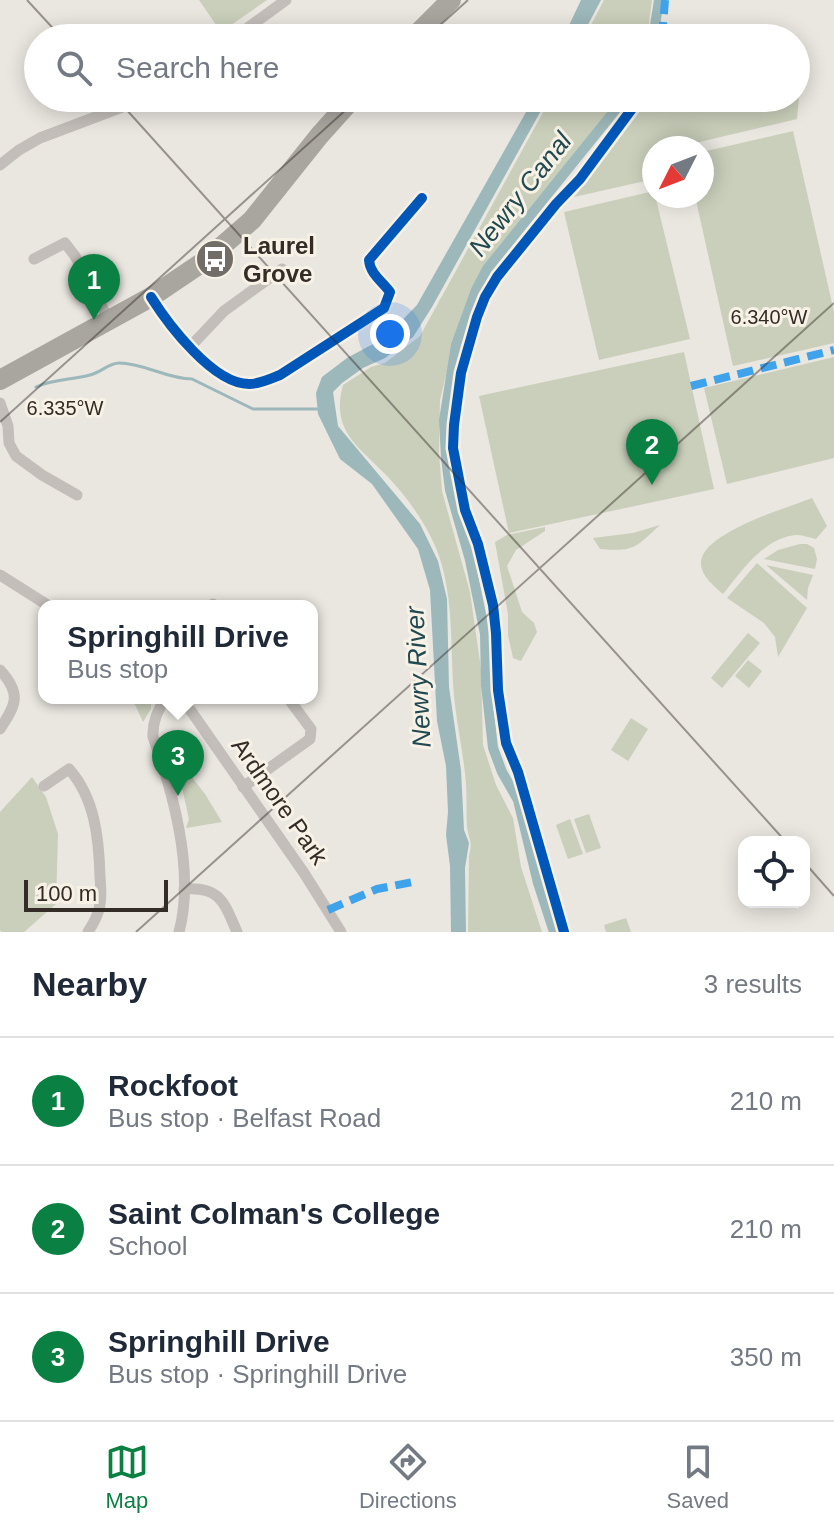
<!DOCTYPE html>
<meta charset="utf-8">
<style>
:root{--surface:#fff;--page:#f2f2f3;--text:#1f2937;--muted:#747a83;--line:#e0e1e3;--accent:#0b8043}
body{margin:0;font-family:Helvetica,sans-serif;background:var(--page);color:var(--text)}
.controls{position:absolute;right:24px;bottom:24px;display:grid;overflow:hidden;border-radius:16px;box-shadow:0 4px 20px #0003}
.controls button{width:72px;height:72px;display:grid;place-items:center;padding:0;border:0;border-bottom:2px solid var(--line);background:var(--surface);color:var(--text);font:40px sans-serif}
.compass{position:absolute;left:642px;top:136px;width:72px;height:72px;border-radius:50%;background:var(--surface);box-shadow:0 4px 20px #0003;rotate:228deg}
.scale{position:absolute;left:24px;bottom:20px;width:144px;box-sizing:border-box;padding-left:8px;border:4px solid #332c27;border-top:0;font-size:22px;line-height:28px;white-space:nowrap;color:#332c27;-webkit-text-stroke:6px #f7f1e6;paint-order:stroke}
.you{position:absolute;left:390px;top:334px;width:28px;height:28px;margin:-20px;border:6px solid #fff;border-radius:50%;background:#1a73e8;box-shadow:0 0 0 12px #1a73e833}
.badge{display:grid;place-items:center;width:52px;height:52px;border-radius:50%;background:var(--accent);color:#fff;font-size:26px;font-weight:700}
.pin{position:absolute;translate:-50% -66px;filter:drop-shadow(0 2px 4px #0008)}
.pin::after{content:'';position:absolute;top:42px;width:28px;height:24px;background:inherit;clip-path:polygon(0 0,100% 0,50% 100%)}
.popup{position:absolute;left:38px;top:600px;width:280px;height:104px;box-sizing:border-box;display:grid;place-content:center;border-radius:16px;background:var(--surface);filter:drop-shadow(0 2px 6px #0005);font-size:26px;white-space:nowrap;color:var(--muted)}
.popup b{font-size:30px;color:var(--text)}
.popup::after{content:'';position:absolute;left:50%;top:100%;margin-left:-16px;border:16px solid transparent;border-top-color:var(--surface)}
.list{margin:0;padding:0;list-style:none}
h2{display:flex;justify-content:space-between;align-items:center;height:104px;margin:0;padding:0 32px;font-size:34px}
h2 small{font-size:26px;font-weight:400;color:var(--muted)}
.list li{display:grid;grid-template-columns:52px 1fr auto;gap:24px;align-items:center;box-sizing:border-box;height:128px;padding:0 32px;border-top:2px solid var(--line)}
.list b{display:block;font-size:30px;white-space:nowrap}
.list p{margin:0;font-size:26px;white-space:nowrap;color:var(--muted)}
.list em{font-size:26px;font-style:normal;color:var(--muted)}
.icon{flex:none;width:44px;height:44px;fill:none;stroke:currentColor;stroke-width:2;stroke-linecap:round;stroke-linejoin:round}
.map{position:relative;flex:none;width:834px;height:932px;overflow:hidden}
.search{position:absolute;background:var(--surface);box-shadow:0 4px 20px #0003;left:24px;right:24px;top:24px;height:88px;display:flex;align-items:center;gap:20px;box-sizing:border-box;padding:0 28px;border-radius:44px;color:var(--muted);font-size:30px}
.sheet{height:488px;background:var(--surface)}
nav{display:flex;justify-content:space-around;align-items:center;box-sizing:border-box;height:112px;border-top:2px solid var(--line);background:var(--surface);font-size:22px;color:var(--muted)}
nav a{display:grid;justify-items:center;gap:4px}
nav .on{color:var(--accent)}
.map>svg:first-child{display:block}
.green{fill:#cacfbb}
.water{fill:#9db8ba}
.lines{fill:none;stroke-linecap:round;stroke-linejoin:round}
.stream{stroke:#9db8ba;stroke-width:3}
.canal{stroke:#9db8ba;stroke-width:10}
.street{stroke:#c3beb9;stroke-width:11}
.highway{stroke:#a9a59f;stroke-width:20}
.quiet{stroke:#3ea3eb;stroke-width:8;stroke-dasharray:16 8;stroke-linecap:butt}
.cycleway-casing{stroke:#f7f1e6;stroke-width:15}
.cycleway{stroke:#0057b8;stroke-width:10}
.ticks{fill:none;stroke:#332c27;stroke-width:2;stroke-opacity:0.45}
.labels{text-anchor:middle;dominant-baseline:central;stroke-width:6;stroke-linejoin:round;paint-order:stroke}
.poi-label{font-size:24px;font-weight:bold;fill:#332c27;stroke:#f7f1e6;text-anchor:start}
.street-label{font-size:24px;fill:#332c27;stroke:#f7f1e6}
.water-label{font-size:26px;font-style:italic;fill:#214951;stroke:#f7f1e6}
.ticks-label{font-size:20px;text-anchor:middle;fill:#332c27;stroke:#f7f1e6;stroke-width:6;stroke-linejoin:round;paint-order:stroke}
</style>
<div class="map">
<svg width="834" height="932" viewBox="0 0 834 932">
<rect width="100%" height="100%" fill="#eae6e0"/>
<g class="green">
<path d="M 199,0 L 267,0 L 221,32 Z"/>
<path d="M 604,0 L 652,0 L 647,38 L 584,38 Z"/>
<path d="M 796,96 L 799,97 L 797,119 L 687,145 L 685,148 L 654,148 L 654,179 L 574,197 L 638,114 L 647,98 L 796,98 Z"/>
<path d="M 551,98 L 620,98 L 614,107 L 483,270 L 457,330 L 440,400 L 439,453 L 442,491 L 470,592 L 481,669 L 483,745 L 496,785 L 513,818 L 521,867 L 542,932 L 468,932 L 469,856 C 473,840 469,841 467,827 C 466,813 467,798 466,784 C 464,757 458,731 455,705 C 449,653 456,597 436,548 C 425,522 407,497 388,477 C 360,447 330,432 343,385 L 371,367 L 385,363 L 420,336 Z"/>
<path d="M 793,131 L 834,312 L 834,343 L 733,366 L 695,196 L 702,196 L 702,152 Z"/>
<path d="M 654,191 L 690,339 L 599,360 L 564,212 Z"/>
<path d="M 684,352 L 714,489 L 509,533 L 479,396 Z"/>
<path d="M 834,357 L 834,458 L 727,484 L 704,388 Z"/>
<path d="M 812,498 L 827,526 L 816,539 C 811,538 803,535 797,535 C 764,537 742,571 723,594 C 714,586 701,576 701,563 C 701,533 787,508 812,498 Z"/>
<path d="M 660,525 C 635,548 634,552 600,549 L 593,538 L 633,533 Z"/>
<path d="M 545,527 L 545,531 L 516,550 L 507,566 L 522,612 L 534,623 L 537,632 L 521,661 L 513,658 L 508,635 L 508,614 L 495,542 L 507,535 Z"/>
<path d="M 800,544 L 807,544 L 814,548 L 817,559 L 815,569 L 764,559 L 778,550 Z"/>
<path d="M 757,563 L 807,608 L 778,657 L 775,637 L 764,623 L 727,598 Z"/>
<path d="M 766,565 L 813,575 L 808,588 L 807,600 Z"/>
<path d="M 748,633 L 760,643 L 722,688 L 711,678 Z"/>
<path d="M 748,660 L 762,671 L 749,688 L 735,676 Z"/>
<path d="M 132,698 L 151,698 L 151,709 L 143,722 Z"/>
<path d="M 631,718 L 648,729 L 628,761 L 611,750 Z"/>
<path d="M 165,743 L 205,794 L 222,822 L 186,828 L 189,819 L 181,783 L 175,780 Z"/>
<path d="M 32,777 L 46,797 L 58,834 L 56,904 L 24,932 L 1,932 L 0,930 L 0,812 Z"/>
<path d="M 589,814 L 601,848 L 586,853 L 574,819 Z"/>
<path d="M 570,819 L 583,854 L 568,859 L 556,825 Z"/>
<path d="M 626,918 L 631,932 L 606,932 L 604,925 Z"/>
</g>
<g class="water">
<path d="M 581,0 L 601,0 L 581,38 L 563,38 Z"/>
<path d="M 534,98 L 548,98 L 432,307 L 413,337 L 385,358 L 363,368 L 342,383 L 333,392 L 338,426 L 420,524 L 438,561 L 447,599 L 449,687 L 461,770 L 464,830 L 469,843 L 465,868 L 466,932 L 451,932 L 450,866 L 446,835 L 448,812 L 446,766 L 437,721 L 430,590 L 418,549 L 372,484 L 340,459 L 318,414 L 316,393 L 322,377 L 347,358 L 386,337 L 417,305 Z"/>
</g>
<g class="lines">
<path class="stream" d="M 36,387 C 53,379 72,380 90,375 C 100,373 109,363 119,363 C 144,363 167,379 192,379 L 253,409 L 317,409"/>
<g class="canal">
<path d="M 653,38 L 659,0"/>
<path d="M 554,932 L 538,883 L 518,800 L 502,772 L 493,748 L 486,685 L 485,634 L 470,560 L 450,490 L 446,458 L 444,420 L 456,345 L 476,290 L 487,269 L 625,98"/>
</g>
<g class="street">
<path d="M 234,38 L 286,0"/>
<path d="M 0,165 L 19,150 L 40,138 L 146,98"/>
<path d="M 34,259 L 65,243 L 75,256 L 109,320"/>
<path d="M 151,297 C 168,324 213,384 249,384 C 260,384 270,379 280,375 L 384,308 L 390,292 C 382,281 370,274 369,260 L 422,198"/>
<path d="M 190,347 L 224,311 L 282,269"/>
<path d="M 0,403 L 8,426 L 9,443 L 16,456 L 42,475 L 77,495"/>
<path d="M 0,575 L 49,606"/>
<path d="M 213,606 L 213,604"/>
<path d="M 0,670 C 22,694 16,705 0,729"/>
<path d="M 165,698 C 158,711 152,722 153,737 C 174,795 195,872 179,932"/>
<path d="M 178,698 L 191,711 L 304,873 L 341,932"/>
<path d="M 44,786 L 69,769 C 95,798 99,839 100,877 C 101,889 102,904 97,915 C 95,921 91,927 88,932"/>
<path d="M 243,787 L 310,739 L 311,729 L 288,698"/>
<path d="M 184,889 C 221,886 224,903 237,932"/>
</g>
<g class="highway">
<path d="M 413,38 L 451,0"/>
<path d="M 0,380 L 151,297 L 206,260 L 252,220 L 319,136 L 353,98"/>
</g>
<g class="quiet">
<path d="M 662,38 L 665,0"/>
<path d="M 691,386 L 834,350"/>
<path d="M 328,910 L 377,889 L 413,882"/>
</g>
<defs>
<g id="cycleway">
<path d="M 151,297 C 168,324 213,384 249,384 C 260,384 270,379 280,375 L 384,308 L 390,292 C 382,281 370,274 369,260 L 422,198"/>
<path d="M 564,932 L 518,772 L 506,743 L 498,690 L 496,633 L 493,605 L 478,544 L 465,510 L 453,448 L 454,425 L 461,373 L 477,317 L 485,297 L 497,277 L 556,204 L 580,179 L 640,98"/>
</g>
</defs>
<use href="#cycleway" class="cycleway-casing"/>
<use href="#cycleway" class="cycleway"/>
</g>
<path class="ticks" d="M 27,0 L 62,38M 426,38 L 468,0M 116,98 L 786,842M 0,422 L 359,98M 804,862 L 834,896M 136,932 L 834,303"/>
<defs>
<symbol id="bus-disc" viewBox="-11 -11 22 22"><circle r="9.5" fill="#736d68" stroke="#f7f1e6"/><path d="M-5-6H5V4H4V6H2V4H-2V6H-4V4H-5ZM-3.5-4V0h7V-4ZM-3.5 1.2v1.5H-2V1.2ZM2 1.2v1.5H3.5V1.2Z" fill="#fff"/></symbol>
</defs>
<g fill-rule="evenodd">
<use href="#bus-disc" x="193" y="237" width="44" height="44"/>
</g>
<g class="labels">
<g class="poi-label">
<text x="243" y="245">Laurel<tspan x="243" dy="28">Grove</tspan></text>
</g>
<g class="street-label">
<text transform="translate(280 801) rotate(55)">Ardmore Park</text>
</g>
<g class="water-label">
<text transform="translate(520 194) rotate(-52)">Newry Canal</text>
<text transform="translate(418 677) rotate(-93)">Newry River</text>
</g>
</g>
<g class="ticks-label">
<text x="769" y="324">6.340°W</text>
<text x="65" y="415">6.335°W</text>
</g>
</svg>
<div class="controls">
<button><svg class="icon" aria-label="locate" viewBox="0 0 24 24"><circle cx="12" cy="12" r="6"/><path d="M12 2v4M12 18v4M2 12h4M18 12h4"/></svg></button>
</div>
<svg class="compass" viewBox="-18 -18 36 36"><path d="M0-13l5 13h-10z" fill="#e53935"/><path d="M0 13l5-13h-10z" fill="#747a83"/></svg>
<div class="scale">100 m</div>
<div class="you"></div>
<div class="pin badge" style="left:94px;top:320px">1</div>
<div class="pin badge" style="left:652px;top:485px">2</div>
<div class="pin badge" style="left:178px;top:796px">3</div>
<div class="popup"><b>Springhill Drive</b>Bus stop</div>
<div class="search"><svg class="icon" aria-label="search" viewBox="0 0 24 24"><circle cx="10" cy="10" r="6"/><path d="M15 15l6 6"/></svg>Search here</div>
</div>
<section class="sheet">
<h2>Nearby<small>3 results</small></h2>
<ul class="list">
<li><span class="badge">1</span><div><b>Rockfoot</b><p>Bus stop · Belfast Road</p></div><em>210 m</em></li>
<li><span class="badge">2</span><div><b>Saint Colman's College</b><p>School</p></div><em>210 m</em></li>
<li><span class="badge">3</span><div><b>Springhill Drive</b><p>Bus stop · Springhill Drive</p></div><em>350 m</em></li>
</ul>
</section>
<nav>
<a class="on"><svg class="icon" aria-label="map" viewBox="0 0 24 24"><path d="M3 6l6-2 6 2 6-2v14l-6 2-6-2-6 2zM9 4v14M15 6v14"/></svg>Map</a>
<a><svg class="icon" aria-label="directions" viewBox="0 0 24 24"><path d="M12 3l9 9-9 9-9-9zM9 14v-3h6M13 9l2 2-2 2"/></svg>Directions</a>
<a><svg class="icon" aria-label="saved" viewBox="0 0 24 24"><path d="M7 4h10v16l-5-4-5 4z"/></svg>Saved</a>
</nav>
